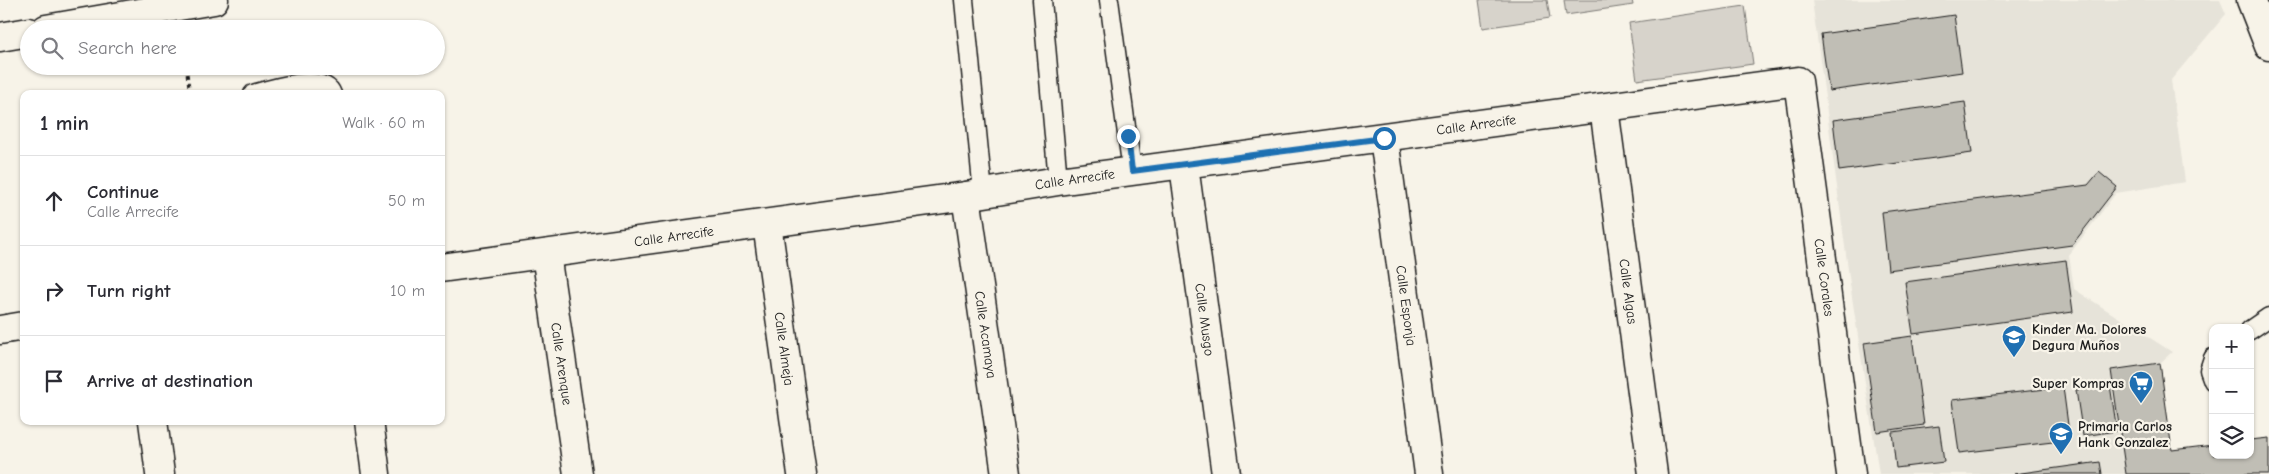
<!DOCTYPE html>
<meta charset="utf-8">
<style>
:root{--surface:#fff;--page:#f7f7f7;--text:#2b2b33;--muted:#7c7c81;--line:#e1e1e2}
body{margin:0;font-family:"Comic Neue",sans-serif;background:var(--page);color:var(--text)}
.controls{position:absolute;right:15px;bottom:15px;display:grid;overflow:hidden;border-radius:10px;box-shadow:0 1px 4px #0004}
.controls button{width:45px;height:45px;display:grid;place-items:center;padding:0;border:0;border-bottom:1px solid var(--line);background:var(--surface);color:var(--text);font:25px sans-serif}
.stop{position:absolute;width:15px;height:15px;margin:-11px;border:4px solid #1f6fb2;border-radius:50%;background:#fff}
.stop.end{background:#1f6fb2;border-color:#fff;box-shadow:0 1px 5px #0008}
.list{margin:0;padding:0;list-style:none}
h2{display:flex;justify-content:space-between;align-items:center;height:65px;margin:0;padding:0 20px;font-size:21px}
h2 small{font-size:16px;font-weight:400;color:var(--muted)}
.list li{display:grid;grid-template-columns:32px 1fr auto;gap:15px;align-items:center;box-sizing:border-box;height:90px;padding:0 20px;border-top:1px solid var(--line)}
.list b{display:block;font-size:19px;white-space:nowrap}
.list p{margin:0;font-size:16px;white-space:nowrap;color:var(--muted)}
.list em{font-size:16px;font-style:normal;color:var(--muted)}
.icon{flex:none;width:28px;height:28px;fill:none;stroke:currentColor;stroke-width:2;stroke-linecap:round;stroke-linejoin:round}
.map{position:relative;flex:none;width:2269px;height:474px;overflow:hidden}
.search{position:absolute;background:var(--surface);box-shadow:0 1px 4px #0004;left:20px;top:20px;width:425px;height:55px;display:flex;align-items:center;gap:12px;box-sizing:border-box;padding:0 18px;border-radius:28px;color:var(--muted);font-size:19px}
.panel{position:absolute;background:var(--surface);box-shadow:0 1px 4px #0004;left:20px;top:90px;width:425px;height:335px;border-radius:10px}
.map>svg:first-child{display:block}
.built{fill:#e6e3d9}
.green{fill:#d7d3cb;stroke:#7a7874}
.building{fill:#c0beb5;stroke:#1c1c1c}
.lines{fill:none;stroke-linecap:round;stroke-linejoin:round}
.service-casing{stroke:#1c1c1c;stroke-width:21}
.minor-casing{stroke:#1c1c1c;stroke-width:31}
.tertiary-casing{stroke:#1c1c1c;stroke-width:31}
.secondary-casing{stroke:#1c1c1c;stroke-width:31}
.path{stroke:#1c1c1c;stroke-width:3;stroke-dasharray:4 4;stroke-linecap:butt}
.service{stroke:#f7f3e8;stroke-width:18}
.minor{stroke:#f7f3e8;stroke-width:28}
.tertiary{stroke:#f7f3e8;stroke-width:28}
.secondary{stroke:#f7f3e8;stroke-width:28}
.route{stroke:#1f6fb2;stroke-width:6}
.labels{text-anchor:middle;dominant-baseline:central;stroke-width:4.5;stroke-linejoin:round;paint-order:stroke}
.street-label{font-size:14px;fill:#1c1c1c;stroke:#f7f3e8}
.poi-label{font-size:14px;font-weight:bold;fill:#1c1c1c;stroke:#f7f3e8;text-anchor:start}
</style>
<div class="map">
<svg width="2269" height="474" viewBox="0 0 2269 474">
<rect width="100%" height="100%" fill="#f7f3e8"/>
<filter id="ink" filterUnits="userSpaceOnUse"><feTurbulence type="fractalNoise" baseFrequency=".02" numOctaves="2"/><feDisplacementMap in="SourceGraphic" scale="10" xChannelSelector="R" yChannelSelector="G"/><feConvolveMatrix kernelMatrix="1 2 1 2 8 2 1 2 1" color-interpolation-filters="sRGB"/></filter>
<g filter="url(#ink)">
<path class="built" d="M 1812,0 L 2220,0 L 2226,14 L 2171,80 L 2185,182 L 2116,193 L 2069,255 L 2074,289 L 2172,352 L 2160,363 L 2111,370 L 2126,474 L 1879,474 L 1850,284 Z"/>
<g class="green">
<path d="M 1479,0 L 1547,0 L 1550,18 L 1483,28 Z"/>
<path d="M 1564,0 L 1632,0 L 1633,5 L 1566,15 Z"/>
<path d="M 1745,6 L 1753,64 L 1637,80 L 1629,23 Z"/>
</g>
<g class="building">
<path d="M 1954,15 L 1962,72 L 1829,91 L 1821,34 Z"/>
<path d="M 1965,102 L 1972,153 L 1839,171 L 1833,120 Z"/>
<path d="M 2099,172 L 2117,187 L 2072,245 L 1888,270 L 1882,212 L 2088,185 Z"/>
<path d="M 2066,260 L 2073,312 L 1913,334 L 1905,282 Z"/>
<path d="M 1912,336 L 1924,425 L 1877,432 L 1864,343 Z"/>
<path d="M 2160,363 L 2172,450 L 2213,445 L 2213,455 L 2250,455 L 2250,440 L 2269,438 L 2269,474 L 2126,474 L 2111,370 Z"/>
<path d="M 2110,385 L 2117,431 L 2083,436 L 2076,390 Z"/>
<path d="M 2063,387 L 2070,440 L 1959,453 L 1952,400 Z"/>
<path d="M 1939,426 L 1944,462 L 1896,468 L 1892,432 Z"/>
<path d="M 2100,462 L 2102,474 L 2014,474 Z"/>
</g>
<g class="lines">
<defs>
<g id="service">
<path d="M 964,0 L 983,193"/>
<path d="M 1042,0 L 1058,181"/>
<path d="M 1109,0 L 1132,171"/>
<path d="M 253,94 C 270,89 324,72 332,94"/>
<path d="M 2250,330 L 2269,317"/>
<path d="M 2213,358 L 2209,370 L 2213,381"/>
</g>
<g id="minor">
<path id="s1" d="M 1604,108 L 1653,474"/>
<path id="s2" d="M 1384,138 L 1429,474"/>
<path id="s3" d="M 1184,166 L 1226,474"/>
<path id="s4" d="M 966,196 L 1006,474"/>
<path id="s5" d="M 767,224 L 802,474"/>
<path id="s6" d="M 546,254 L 578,474"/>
<path id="s7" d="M 441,268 L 966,196 L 1058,181 L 1798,81 L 1851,474"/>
<path d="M 0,330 L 24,326"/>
<path d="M 153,421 L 160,474"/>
<path d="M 369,421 L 376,474"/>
</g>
<path id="tertiary" d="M 2251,0 L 2269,46"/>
<g id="secondary">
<path d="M 46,29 L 214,0"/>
<path d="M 0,37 L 29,32"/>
</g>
</defs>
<use href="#service" class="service-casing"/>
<use href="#minor" class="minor-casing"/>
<use href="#tertiary" class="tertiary-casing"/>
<use href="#secondary" class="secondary-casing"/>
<path class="path" d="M 186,66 L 190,94"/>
<use href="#service" class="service"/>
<use href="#minor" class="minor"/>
<use href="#tertiary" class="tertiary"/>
<use href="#secondary" class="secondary"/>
</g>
</g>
<g class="lines" filter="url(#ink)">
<path class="route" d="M 1128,136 L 1132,171 L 1384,138"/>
</g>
<defs>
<symbol id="school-pin" viewBox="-11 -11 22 30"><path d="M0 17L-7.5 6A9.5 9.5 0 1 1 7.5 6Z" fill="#1f6fb2" stroke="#f7f3e8"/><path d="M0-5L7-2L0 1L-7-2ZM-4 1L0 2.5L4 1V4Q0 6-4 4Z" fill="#fff"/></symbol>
<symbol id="supermarket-pin" viewBox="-11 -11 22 30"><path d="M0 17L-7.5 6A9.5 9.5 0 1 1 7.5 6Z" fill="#1f6fb2" stroke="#f7f3e8"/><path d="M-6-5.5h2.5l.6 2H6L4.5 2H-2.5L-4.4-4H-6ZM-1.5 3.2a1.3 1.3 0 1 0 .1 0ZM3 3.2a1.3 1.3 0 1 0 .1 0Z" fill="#fff"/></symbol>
</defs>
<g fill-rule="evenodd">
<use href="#school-pin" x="2000" y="323" width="28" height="38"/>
<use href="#supermarket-pin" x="2127" y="369" width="28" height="38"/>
<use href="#school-pin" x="2047" y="420" width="28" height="38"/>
</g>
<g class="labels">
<g class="street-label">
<text stroke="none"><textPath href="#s7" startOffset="1045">Calle Arrecife</textPath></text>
<text stroke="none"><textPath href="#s7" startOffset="640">Calle Arrecife</textPath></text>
<text stroke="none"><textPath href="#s7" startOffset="235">Calle Arrecife</textPath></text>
<text stroke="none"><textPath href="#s7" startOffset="1568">Calle Corales</textPath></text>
<text stroke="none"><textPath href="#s1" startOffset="185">Calle Algas</textPath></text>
<text stroke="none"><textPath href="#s2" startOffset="169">Calle Esponja</textPath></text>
<text stroke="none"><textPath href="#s3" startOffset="155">Calle Musgo</textPath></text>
<text stroke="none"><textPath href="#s4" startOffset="140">Calle Acamaya</textPath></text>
<text stroke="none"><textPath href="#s5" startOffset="126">Calle Almeja</textPath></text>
<text stroke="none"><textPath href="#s6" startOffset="111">Calle Arenque</textPath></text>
</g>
<g class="poi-label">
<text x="2032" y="329">Kinder Ma. Dolores<tspan x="2032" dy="16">Degura Muños</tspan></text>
<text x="2124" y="383" text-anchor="end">Super Kompras</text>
<text x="2078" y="426">Primaria Carlos<tspan x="2078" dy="16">Hank Gonzalez</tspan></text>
</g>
</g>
</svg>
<div class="controls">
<button>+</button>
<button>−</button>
<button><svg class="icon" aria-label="layers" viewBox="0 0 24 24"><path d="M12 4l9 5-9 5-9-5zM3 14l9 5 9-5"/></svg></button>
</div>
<div class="stop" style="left:1384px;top:138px"></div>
<div class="stop end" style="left:1128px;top:136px"></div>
<div class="search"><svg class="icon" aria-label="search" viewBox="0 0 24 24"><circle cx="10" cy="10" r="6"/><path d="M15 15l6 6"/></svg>Search here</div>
<section class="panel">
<h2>1 min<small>Walk · 60 m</small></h2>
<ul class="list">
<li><svg class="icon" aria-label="ahead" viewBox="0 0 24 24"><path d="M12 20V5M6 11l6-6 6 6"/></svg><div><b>Continue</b><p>Calle Arrecife</p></div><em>50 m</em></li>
<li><svg class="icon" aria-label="right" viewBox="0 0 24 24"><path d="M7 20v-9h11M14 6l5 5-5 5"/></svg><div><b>Turn right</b></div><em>10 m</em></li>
<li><svg class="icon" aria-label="arrive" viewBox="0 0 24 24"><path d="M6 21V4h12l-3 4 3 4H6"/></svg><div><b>Arrive at destination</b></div></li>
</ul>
</section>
</div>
